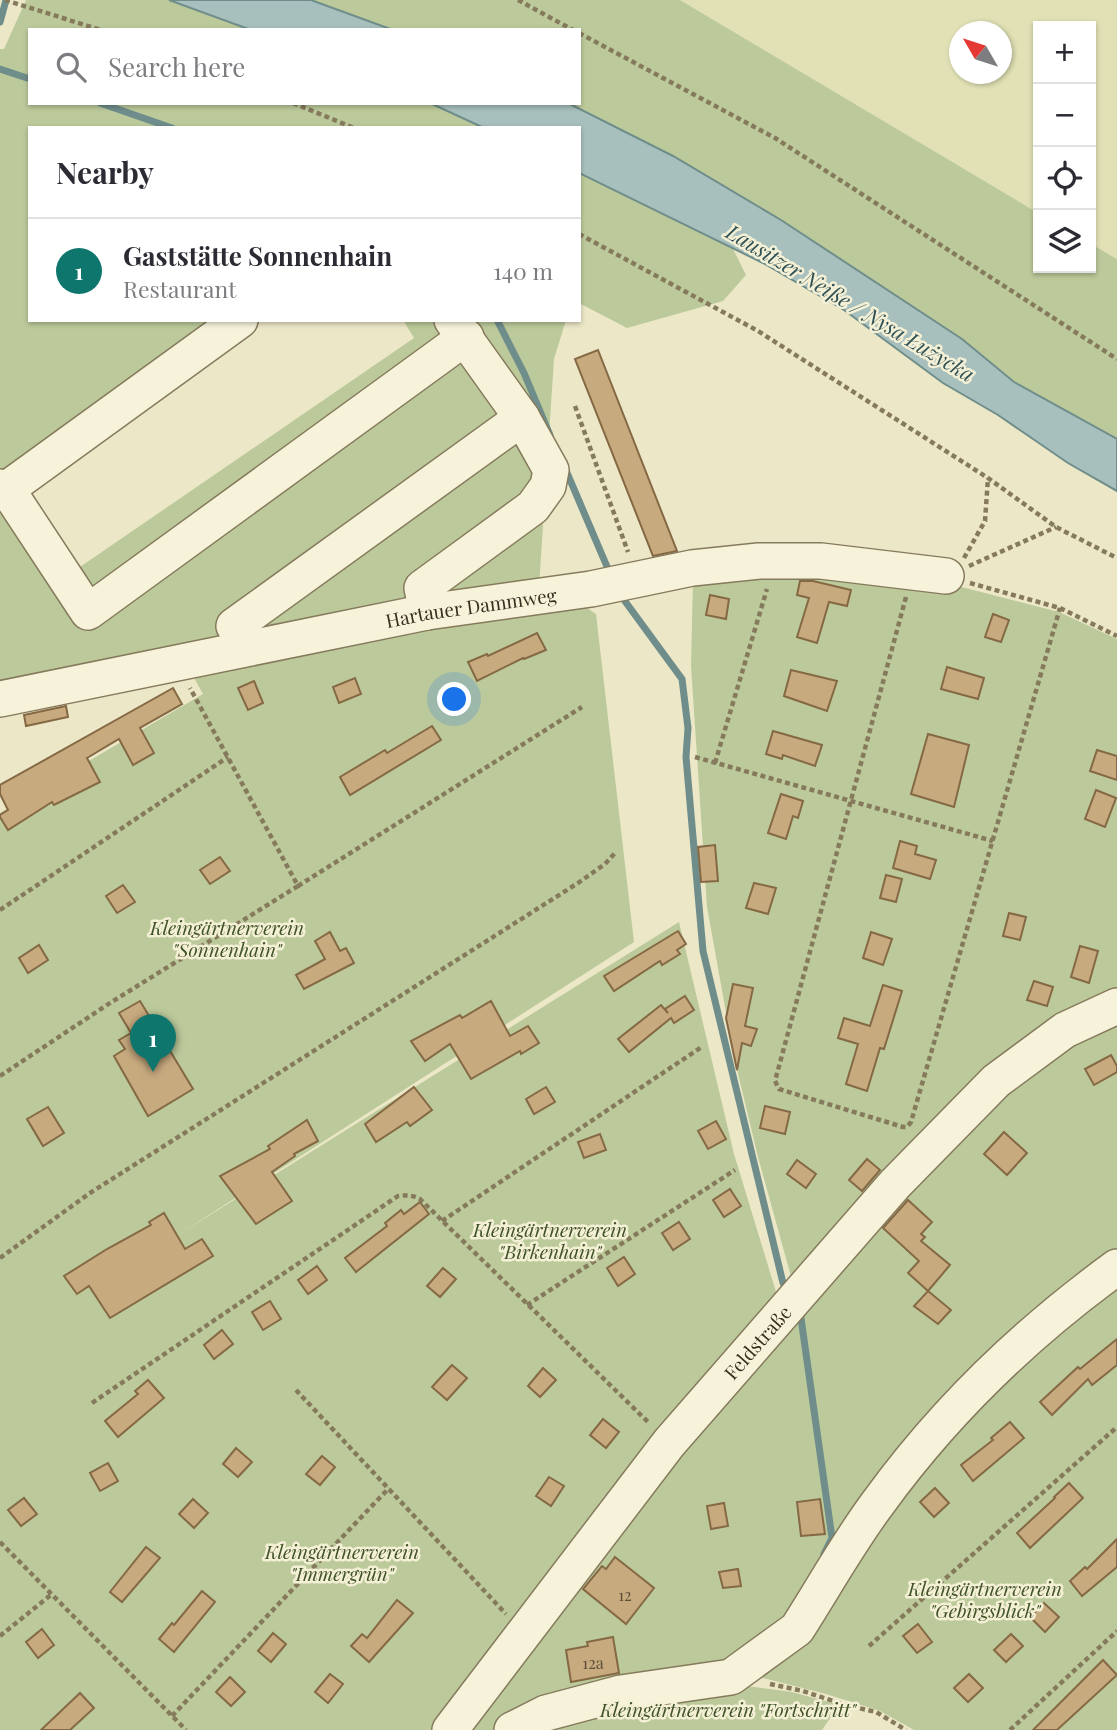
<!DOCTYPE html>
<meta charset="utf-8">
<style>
:root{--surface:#fff;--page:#f7f7f7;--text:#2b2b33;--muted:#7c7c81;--line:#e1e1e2;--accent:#0f766e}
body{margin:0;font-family:"Playfair Display",serif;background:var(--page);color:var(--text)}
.controls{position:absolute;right:21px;top:21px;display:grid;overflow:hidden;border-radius:0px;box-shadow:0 2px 5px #0004}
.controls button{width:63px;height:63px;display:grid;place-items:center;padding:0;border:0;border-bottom:2px solid var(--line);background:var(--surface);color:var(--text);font:35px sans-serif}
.compass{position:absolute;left:949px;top:21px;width:63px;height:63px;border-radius:50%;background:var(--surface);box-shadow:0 2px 5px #0004;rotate:309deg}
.you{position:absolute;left:455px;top:700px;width:24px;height:24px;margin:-18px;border:5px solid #fff;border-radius:50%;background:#1a73e8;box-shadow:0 0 0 10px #1a73e833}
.badge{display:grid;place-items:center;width:46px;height:46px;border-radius:50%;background:var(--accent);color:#fff;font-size:23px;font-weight:700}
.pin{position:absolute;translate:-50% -58px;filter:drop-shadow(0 2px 4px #0008)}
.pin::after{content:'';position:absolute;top:37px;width:24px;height:21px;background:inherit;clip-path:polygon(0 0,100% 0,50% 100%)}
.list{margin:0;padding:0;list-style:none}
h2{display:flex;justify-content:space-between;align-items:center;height:91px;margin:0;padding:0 28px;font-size:30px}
h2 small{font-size:23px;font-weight:400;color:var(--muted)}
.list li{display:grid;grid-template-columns:46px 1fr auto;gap:21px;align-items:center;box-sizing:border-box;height:105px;padding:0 28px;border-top:2px solid var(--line)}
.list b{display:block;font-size:26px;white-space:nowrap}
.list p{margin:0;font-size:23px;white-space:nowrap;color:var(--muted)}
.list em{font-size:23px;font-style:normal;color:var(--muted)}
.icon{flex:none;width:38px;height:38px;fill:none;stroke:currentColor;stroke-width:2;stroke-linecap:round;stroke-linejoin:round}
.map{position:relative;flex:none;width:1117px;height:1730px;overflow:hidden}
.search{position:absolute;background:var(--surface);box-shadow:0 2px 5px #0004;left:28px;top:28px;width:553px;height:77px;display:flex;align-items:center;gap:18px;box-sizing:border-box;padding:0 24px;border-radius:0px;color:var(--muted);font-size:26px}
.panel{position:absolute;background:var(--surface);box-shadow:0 2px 5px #0004;left:28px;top:126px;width:553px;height:196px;border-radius:0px}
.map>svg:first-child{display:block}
.farmland{fill:#e1e1b5;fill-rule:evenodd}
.green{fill:#bcca9b}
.water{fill:#a8c0bd;stroke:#6f8e8b;stroke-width:2}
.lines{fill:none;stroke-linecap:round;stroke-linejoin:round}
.stream{stroke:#6f8e8b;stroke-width:7}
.building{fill:#c8aa7f;stroke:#846944;stroke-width:2}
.minor-casing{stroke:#867a5d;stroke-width:38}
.path{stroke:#867a5d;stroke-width:4.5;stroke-dasharray:5 3.5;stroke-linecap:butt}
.minor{stroke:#f7f3da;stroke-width:35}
.labels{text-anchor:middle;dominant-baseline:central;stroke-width:5;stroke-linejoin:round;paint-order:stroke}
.number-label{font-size:16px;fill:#5c4e38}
.street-label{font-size:19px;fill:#382f20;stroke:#f4f0d6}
.park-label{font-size:19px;font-style:italic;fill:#415328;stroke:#f4f0d6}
.water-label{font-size:21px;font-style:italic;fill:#305256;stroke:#f4f0d6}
</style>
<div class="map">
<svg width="1117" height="1730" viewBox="0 0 1117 1730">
<rect width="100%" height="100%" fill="#ece7c7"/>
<path class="farmland" d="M 680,0 L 1117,0 L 1117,259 L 1091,244 L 1091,26 L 1038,26 L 1038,213 ZM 960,32 L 1002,32 L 1002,74 L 960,74 Z"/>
<g class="green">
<path d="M 26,0 L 169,0 L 251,30 L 30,30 L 30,103 L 430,103 L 484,128 L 30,128 L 30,320 L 224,320 L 0,476 L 0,49 L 4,49 Z"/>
<path d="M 311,0 L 680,0 L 1038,213 L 1038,268 L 1091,268 L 1091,244 L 1117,259 L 1117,439 L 1014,382 L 962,339 L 781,220 L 673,156 L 568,103 L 579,103 L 579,30 L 393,30 Z"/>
<path d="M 579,173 L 732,247 L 746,275 L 723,301 L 627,328 L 579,303 Z"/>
<path d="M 403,320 L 566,320 L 554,359 L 539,587 L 0,688 L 0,498 L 58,582 L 414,338 Z"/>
<path d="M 816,573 L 950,584 L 1059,612 L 1117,639 L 1117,1002 L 1053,1032 L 792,1280 L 758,1157 L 734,1057 L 707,907 L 691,666 L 693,577 Z"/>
<path d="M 575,600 L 596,614 L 634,942 L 181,1233 L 679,922 L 734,1154 L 780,1305 L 444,1730 L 0,1730 L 0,813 L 203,694 L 188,667 Z"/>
<path d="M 1117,1011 L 1117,1262 L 1023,1335 L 791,1628 L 729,1672 L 507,1730 L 454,1730 L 676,1440 L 971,1110 Z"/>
<path d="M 1117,1276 L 1117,1730 L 914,1730 L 880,1711 L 826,1694 L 747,1674 L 937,1436 Z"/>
<path d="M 738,1685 L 792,1692 L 839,1705 L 822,1730 L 526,1730 Z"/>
</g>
<g class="water">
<path d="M 169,0 L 311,0 L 393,30 L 251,30 Z"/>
<path d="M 430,103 L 568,103 L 673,156 L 781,220 L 962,339 L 1014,382 L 1117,439 L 1117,491 L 1068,463 L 998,415 L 943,383 L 844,310 L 763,263 L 579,173 L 579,128 L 484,128 Z"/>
</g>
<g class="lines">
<g class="stream">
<path d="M 0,22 L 6,0"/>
<path d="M 0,69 L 30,79"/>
<path d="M 100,103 L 172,128"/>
<path d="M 497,320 L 524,373 L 550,435"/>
<path d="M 565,468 L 611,576"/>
<path d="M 619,593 L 682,679 L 688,728 L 686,757 L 703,951 L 783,1283"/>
<path d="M 800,1311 L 832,1538 L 824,1554"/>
</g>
</g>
<g class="building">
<path d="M 598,350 L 677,551 L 653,556 L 575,359 Z"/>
<path d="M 800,581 L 813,581 L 851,590 L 847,606 L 829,602 L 817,643 L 797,637 L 809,598 L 797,595 Z"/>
<path d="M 710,595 L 729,599 L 726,619 L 706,615 Z"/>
<path d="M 993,614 L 1009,620 L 1001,642 L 985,637 Z"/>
<path d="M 537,633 L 546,650 L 524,659 L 523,658 L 477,681 L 468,662 L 487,654 L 488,656 Z"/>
<path d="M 947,667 L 984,678 L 978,699 L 941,689 Z"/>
<path d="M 791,670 L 837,681 L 827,711 L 784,696 Z"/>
<path d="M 355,678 L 361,694 L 339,703 L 333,687 Z"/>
<path d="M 254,681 L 263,703 L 248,710 L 238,688 Z"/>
<path d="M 173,688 L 182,704 L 140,728 L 154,753 L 133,765 L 119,739 L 87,758 L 100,782 L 54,805 L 52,802 L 8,830 L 0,817 L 0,815 L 8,810 L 0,794 L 0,785 Z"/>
<path d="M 66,706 L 68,717 L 26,726 L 24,715 Z"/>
<path d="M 432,726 L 441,740 L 350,795 L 340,777 L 385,750 L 387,753 Z"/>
<path d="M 773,731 L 822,745 L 815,766 L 783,755 L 782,759 L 766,754 Z"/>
<path d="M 928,734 L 969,745 L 954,807 L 911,794 Z"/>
<path d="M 1097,750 L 1117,756 L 1117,780 L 1090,771 Z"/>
<path d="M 1096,790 L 1116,798 L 1105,827 L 1085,819 Z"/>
<path d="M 781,794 L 803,801 L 798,818 L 793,816 L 786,839 L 768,833 Z"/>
<path d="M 900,841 L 917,846 L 915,854 L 936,860 L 930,879 L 893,868 Z"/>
<path d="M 715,845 L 718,881 L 701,882 L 698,847 Z"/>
<path d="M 220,857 L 230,871 L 210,884 L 200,870 Z"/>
<path d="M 886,875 L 902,879 L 896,902 L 880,898 Z"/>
<path d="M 754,883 L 776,888 L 768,914 L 746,908 Z"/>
<path d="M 123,885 L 135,902 L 117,913 L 106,896 Z"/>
<path d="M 1009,913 L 1026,917 L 1020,940 L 1003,936 Z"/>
<path d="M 678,931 L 686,944 L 677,950 L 680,954 L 662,965 L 660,961 L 614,991 L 604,976 Z"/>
<path d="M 330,932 L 340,951 L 346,948 L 354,963 L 304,989 L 296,975 L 325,959 L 315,941 Z"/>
<path d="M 871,932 L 892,939 L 883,965 L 863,958 Z"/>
<path d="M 39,945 L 48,960 L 28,973 L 19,958 Z"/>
<path d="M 1080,946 L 1098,951 L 1089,983 L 1071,977 Z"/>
<path d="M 1034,981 L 1053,987 L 1047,1006 L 1027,1000 Z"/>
<path d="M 733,984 L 753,988 L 745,1026 L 757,1029 L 751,1046 L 742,1043 L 737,1070 L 726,1018 Z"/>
<path d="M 883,985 L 902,991 L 884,1049 L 880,1048 L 867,1091 L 846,1084 L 858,1044 L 838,1038 L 844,1018 L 870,1026 Z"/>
<path d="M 685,996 L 694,1010 L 674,1023 L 671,1018 L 629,1052 L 618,1039 L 661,1005 L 668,1013 L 665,1009 Z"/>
<path d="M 140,1001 L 193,1089 L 148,1116 L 114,1056 L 125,1049 L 119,1040 L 131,1033 L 119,1013 Z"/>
<path d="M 491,1001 L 510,1036 L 528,1026 L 539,1043 L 521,1054 L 520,1051 L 471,1079 L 450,1044 L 425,1061 L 411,1041 L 460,1015 L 462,1018 Z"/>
<path d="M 1111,1055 L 1117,1066 L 1117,1072 L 1094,1085 L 1085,1069 Z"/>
<path d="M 414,1087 L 432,1110 L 410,1126 L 407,1122 L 376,1142 L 365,1124 Z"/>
<path d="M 546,1087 L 555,1102 L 534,1114 L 526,1099 Z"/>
<path d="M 765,1106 L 790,1112 L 785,1134 L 760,1128 Z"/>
<path d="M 48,1107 L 64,1133 L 43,1146 L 27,1119 Z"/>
<path d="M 307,1120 L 318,1141 L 294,1154 L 295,1156 L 272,1172 L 292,1201 L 256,1224 L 220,1176 L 270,1149 L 268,1146 Z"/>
<path d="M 716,1121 L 726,1139 L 708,1149 L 698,1131 Z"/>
<path d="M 1004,1132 L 1027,1153 L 1007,1175 L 984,1154 Z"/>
<path d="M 600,1134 L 606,1150 L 584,1158 L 578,1142 Z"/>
<path d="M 867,1159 L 880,1170 L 862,1191 L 849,1180 Z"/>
<path d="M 797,1160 L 816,1174 L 806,1188 L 787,1174 Z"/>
<path d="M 730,1189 L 741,1206 L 724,1217 L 713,1200 Z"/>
<path d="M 908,1200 L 932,1222 L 921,1234 L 925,1237 L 921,1241 L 950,1265 L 928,1291 L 908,1273 L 919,1261 L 883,1228 Z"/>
<path d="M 420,1202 L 429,1214 L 356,1272 L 345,1258 L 387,1226 L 385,1223 L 401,1210 L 404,1214 Z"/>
<path d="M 164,1213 L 185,1249 L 202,1239 L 213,1256 L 110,1318 L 89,1286 L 77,1294 L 64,1276 L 107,1249 L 151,1225 L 149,1222 Z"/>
<path d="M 679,1222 L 690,1239 L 673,1250 L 662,1233 Z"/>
<path d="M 624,1257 L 635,1274 L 618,1286 L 607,1268 Z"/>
<path d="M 317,1266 L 327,1280 L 308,1294 L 298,1280 Z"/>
<path d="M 443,1268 L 456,1279 L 440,1297 L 427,1286 Z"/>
<path d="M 928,1291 L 951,1310 L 938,1324 L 914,1306 Z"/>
<path d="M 270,1301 L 281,1319 L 263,1330 L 252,1312 Z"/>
<path d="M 222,1330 L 233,1344 L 214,1359 L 204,1345 Z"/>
<path d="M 1117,1339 L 1117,1365 L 1092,1385 L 1088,1379 L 1052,1415 L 1040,1402 L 1078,1367 L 1080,1369 Z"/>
<path d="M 452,1365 L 467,1378 L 447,1400 L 432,1387 Z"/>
<path d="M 543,1368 L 556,1380 L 540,1397 L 528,1386 Z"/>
<path d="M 148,1380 L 164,1398 L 118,1437 L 105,1421 L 138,1394 L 135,1391 Z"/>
<path d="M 603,1419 L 619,1432 L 606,1448 L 590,1435 Z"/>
<path d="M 1010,1422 L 1024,1438 L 973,1481 L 961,1465 L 993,1440 L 991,1438 Z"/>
<path d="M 236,1448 L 252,1462 L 238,1477 L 223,1464 Z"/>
<path d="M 322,1456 L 335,1467 L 320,1485 L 306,1474 Z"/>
<path d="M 108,1463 L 118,1481 L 100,1491 L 90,1473 Z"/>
<path d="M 549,1477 L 564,1486 L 551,1506 L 536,1496 Z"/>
<path d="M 1069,1483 L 1083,1498 L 1030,1548 L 1017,1533 L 1055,1498 L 1054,1497 Z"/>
<path d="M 935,1488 L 949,1503 L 934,1517 L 920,1502 Z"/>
<path d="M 24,1498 L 37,1514 L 21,1526 L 8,1510 Z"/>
<path d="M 193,1499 L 208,1513 L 194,1528 L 179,1514 Z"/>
<path d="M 820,1499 L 825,1534 L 801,1536 L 797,1502 Z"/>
<path d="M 724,1503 L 728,1526 L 711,1529 L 707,1506 Z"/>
<path d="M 1117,1539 L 1117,1567 L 1082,1596 L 1070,1581 L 1085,1567 L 1087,1569 Z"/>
<path d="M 146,1547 L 160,1558 L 122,1602 L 110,1592 Z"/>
<path d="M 615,1557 L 654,1588 L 626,1624 L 583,1589 L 602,1566 L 606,1569 Z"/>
<path d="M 738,1569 L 741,1586 L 723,1588 L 719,1572 Z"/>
<path d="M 202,1591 L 215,1602 L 174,1652 L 159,1639 L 172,1623 L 174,1625 Z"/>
<path d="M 397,1600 L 413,1613 L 369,1662 L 351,1646 L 362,1634 L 367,1638 Z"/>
<path d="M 1044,1603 L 1059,1617 L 1045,1632 L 1030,1617 Z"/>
<path d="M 918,1624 L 932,1642 L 917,1653 L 903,1636 Z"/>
<path d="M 42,1629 L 54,1645 L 38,1658 L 26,1642 Z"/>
<path d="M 273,1633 L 286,1644 L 271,1662 L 258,1651 Z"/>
<path d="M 1011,1634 L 1023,1646 L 1006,1662 L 994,1650 Z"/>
<path d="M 613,1637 L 619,1673 L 571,1682 L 566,1650 L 588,1646 L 587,1642 Z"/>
<path d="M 1103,1660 L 1117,1675 L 1057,1730 L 1033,1730 Z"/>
<path d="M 330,1674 L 343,1684 L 328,1703 L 315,1692 Z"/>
<path d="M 969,1674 L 983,1688 L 968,1702 L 954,1688 Z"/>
<path d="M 230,1677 L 245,1692 L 231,1706 L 216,1692 Z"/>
<path d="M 80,1693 L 94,1708 L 70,1730 L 41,1730 Z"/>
</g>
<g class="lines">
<defs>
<g id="minor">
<path d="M 0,487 L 7,489 L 240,320"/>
<path d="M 7,489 L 88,612 L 466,337"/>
<path d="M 427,612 L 422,588 L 533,507 L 548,486 L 551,470 L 522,418 L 452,320"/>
<path d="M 234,626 L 522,418"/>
<path id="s1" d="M 0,699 L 427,612 L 591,589 L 692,568 L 759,561 L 821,561 L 946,576"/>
<path id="s2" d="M 450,1730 L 669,1443 L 895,1184 L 996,1081 L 1065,1030 L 1117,1006"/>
<path d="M 512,1730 L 546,1713 L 621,1693 L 731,1677 L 797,1629 C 824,1587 848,1543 878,1503 C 944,1412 1026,1333 1117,1267"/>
</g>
</defs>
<use href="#minor" class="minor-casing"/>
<g class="path">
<path d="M 5,0 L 101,30"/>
<path d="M 518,0 L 573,30"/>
<path d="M 579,33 L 775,138 L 1117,359"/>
<path d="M 293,103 L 354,128"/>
<path d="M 579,234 L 758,331 L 988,478 L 1056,527 L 1117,558"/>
<path d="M 575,406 L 628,552"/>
<path d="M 964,558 L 985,521 L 988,478"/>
<path d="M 969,566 L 1056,527"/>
<path d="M 970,583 L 1060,608 L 1117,636"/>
<path d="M 906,597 L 775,1081 L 779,1089 L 903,1127 L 907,1127 L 911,1122 L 1060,608"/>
<path d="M 695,757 L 993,841"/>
<path d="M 715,763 L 767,589"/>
<path d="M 298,886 L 582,707"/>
<path d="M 0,910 L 228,757"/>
<path d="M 0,1076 L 110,1003 L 298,886 L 190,688"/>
<path d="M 442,1221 L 703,1046"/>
<path d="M 0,1258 L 90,1193 L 578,883 L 605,864 L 615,853"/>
<path d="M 527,1305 L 735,1170"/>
<path d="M 296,1390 L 506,1614"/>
<path d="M 92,1403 L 398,1196 C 406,1195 412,1195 420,1199 L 649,1423"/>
<path d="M 0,1542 L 186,1730"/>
<path d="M 0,1636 L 52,1594"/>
<path d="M 869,1646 L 1117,1427"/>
<path d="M 770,1684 L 803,1691 L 845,1705 L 876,1712 L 906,1730"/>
<path d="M 172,1716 L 389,1488"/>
<path d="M 1010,1730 L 1117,1631"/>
</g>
<use href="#minor" class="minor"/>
</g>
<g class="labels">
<g class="number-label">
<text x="625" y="1594">12</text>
<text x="593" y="1662">12a</text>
</g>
<g class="street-label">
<text stroke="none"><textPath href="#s1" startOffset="480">Hartauer Dammweg</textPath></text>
<text stroke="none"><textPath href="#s2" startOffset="495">Feldstraße</textPath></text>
</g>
<g class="park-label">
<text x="227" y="927">Kleingärtnerverein<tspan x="227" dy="22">"Sonnenhain"</tspan></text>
<text x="550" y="1229">Kleingärtnerverein<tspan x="550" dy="22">"Birkenhain"</tspan></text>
<text x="342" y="1551">Kleingärtnerverein<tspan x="342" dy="22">"Immergrün"</tspan></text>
<text x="985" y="1588">Kleingärtnerverein<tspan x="985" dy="22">"Gebirgsblick"</tspan></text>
<text x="728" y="1709">Kleingärtnerverein "Fortschritt"</text>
</g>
<g class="water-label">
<text transform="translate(851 302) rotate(31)">Lausitzer Neiße / Nysa Łużycka</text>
</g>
</g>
</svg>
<div class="controls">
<button>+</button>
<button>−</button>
<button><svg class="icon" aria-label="locate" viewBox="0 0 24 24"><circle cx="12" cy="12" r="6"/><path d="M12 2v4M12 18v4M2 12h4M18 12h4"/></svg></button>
<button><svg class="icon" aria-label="layers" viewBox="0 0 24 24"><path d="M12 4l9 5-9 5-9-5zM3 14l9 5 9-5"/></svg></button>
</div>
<svg class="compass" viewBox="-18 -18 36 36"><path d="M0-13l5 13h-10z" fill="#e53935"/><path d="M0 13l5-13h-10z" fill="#7c7c81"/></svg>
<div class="you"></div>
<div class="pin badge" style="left:153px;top:1072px">1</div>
<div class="search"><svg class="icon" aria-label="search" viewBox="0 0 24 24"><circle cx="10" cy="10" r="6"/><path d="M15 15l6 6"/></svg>Search here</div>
<section class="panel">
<h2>Nearby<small></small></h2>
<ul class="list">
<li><span class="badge">1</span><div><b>Gaststätte Sonnenhain</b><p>Restaurant</p></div><em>140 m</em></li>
</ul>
</section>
</div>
